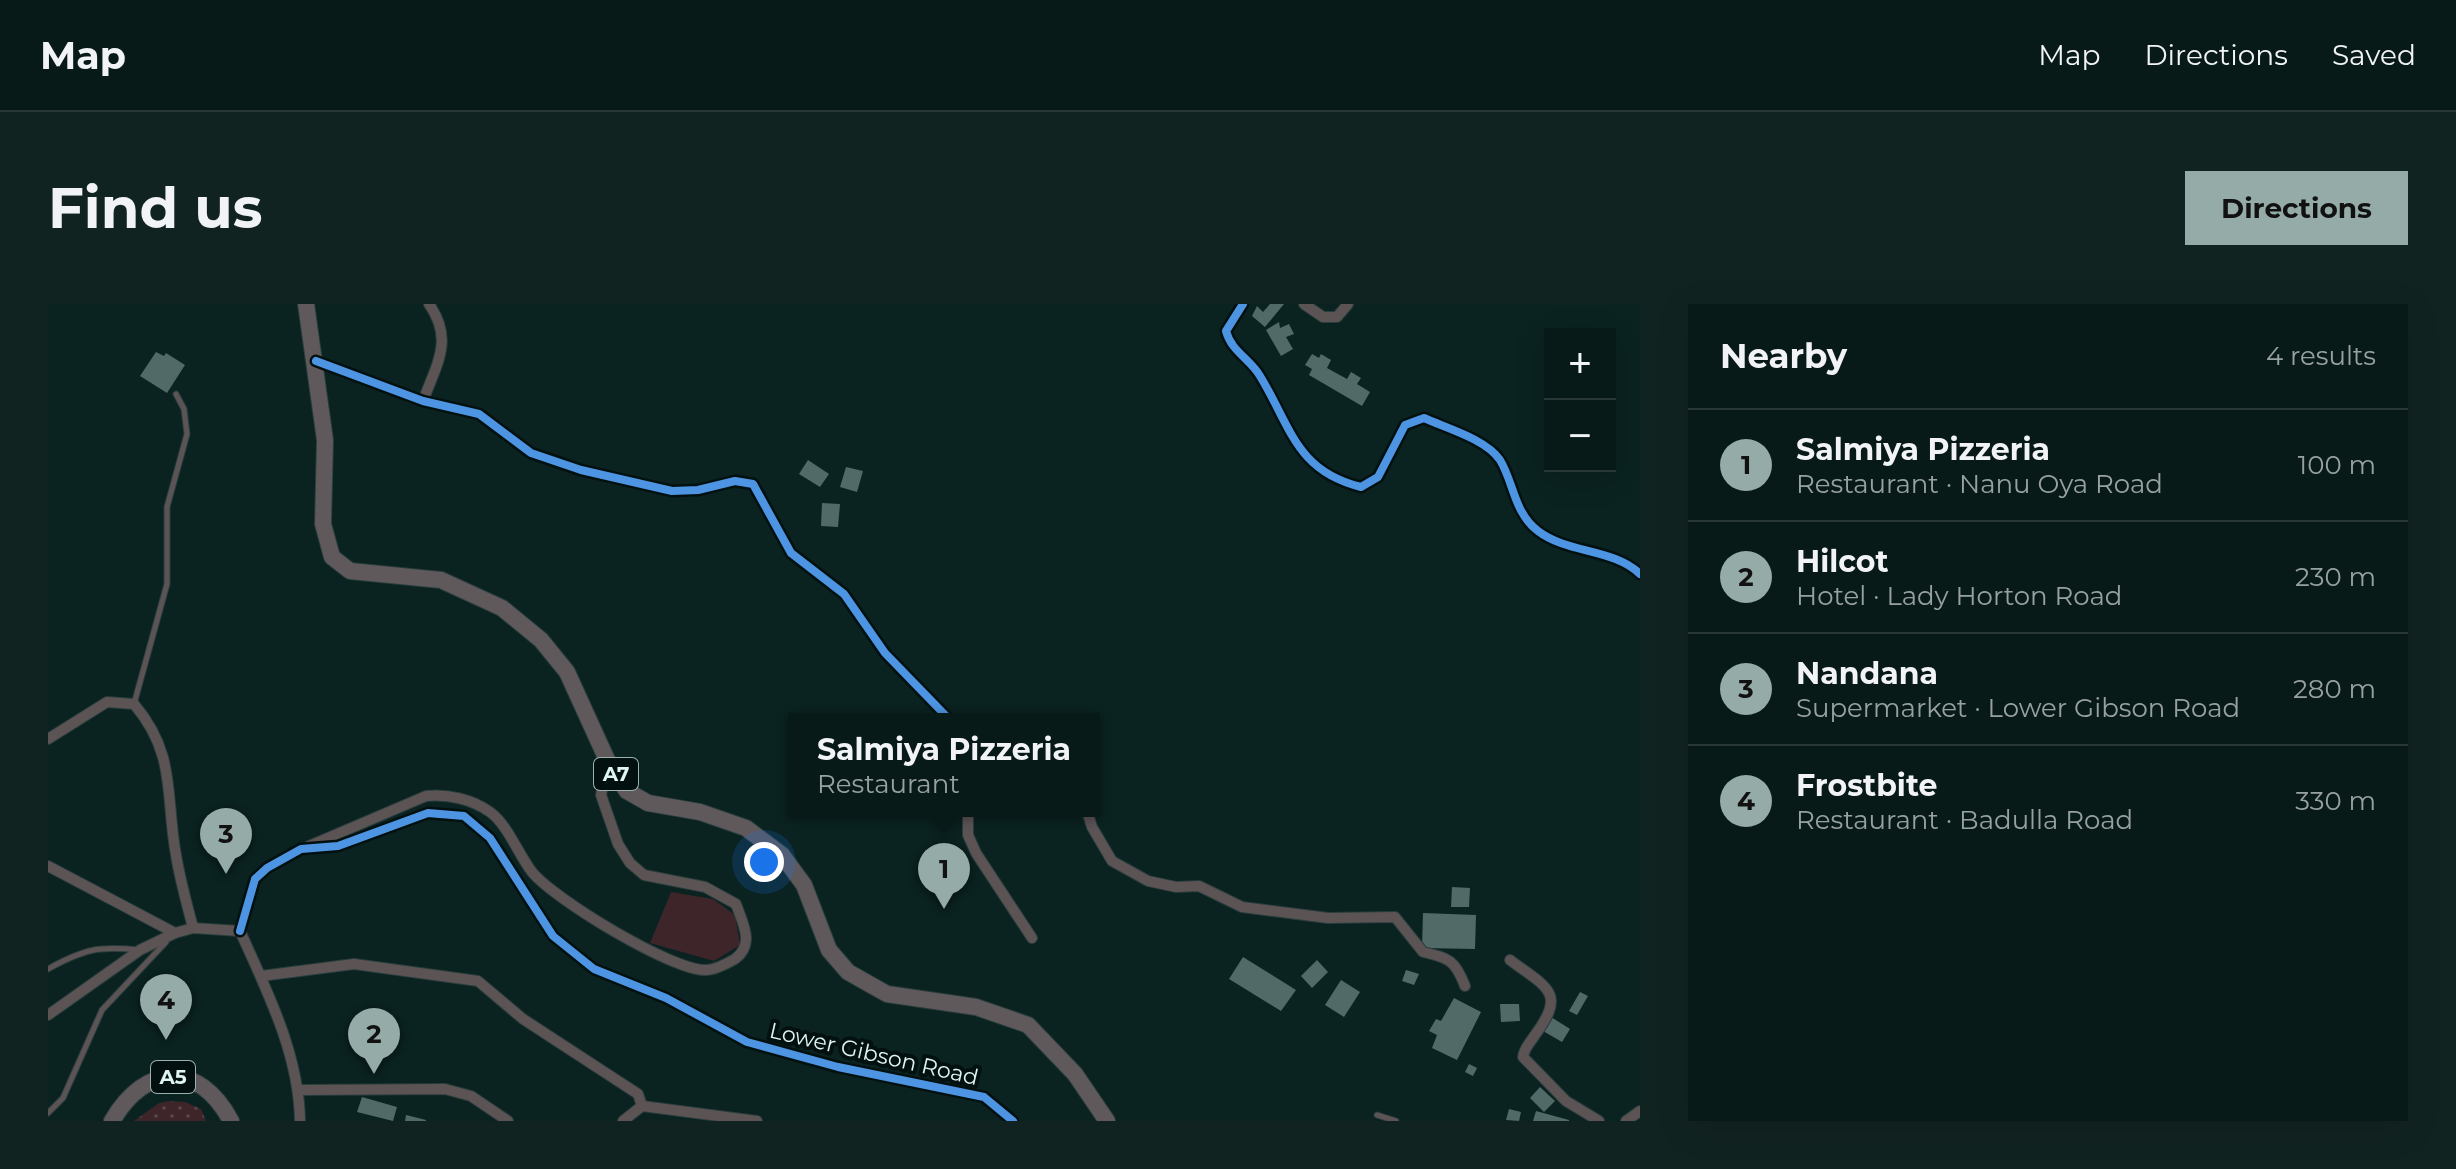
<!DOCTYPE html>
<meta charset="utf-8">
<style>
:root{--surface:#081a18;--page:#112321;--text:#f1f3f6;--muted:#98a1a2;--line:#293837;--accent:#94aba8}
body{margin:0;font-family:Montserrat,sans-serif;background:var(--page);color:var(--text)}
.controls{position:absolute;right:24px;top:24px;display:grid;overflow:hidden;border-radius:0px;box-shadow:0 8px 32px #0002}
.controls button{width:72px;height:72px;display:grid;place-items:center;padding:0;border:0;border-bottom:2px solid var(--line);background:var(--surface);color:var(--text);font:40px sans-serif}
.you{position:absolute;left:716px;top:558px;width:28px;height:28px;margin:-20px;border:6px solid #fff;border-radius:50%;background:#1a73e8;box-shadow:0 0 0 12px #1a73e833}
.badge{display:grid;place-items:center;width:52px;height:52px;border-radius:50%;background:var(--accent);color:#111;font-size:26px;font-weight:700}
.pin{position:absolute;translate:-50% -66px;filter:drop-shadow(0 2px 4px #0008)}
.pin::after{content:'';position:absolute;top:42px;width:28px;height:24px;background:inherit;clip-path:polygon(0 0,100% 0,50% 100%)}
.popup{position:absolute;left:740px;top:409px;width:312px;height:104px;box-sizing:border-box;display:grid;place-content:center;border-radius:0px;background:var(--surface);filter:drop-shadow(0 2px 6px #0005);font-size:26px;white-space:nowrap;color:var(--muted)}
.popup b{font-size:30px;color:var(--text)}
.popup::after{content:'';position:absolute;left:50%;top:100%;margin-left:-16px;border:16px solid transparent;border-top-color:var(--surface)}
.list{margin:0;padding:0;list-style:none}
h2{display:flex;justify-content:space-between;align-items:center;height:104px;margin:0;padding:0 32px;font-size:34px}
h2 small{font-size:26px;font-weight:400;color:var(--muted)}
.list li{display:grid;grid-template-columns:52px 1fr auto;gap:24px;align-items:center;box-sizing:border-box;height:112px;padding:0 32px;border-top:2px solid var(--line)}
.list b{display:block;font-size:30px;white-space:nowrap}
.list p{margin:0;font-size:26px;white-space:nowrap;color:var(--muted)}
.list em{font-size:26px;font-style:normal;color:var(--muted)}
.map{position:relative;flex:none;width:1592px;height:817px;overflow:hidden;border-radius:0px}
header{display:flex;align-items:center;gap:48px;box-sizing:border-box;height:112px;padding:0 40px;background:var(--surface);border-bottom:2px solid var(--line)}
header strong{font-size:38px}
nav{display:flex;gap:44px;margin-inline-start:auto;font-size:28px}
.intro{display:flex;align-items:center;justify-content:space-between;box-sizing:border-box;height:192px;padding:0 48px}
h1{margin:0;font-size:56px}
.button{padding:20px 36px;border-radius:0px;background:var(--accent);color:#111;font-size:28px;font-weight:700}
main{display:flex;gap:48px;padding:0 48px}
aside{flex:1;background:var(--surface);border-radius:0px;box-shadow:0 8px 32px #0002}
.map>svg:first-child{display:block}
.grass{fill:#3d252a}
.park{fill:url(#park-dots)}
.building{fill:#526a67}
.lines{fill:none;stroke-linecap:round;stroke-linejoin:round}
.service-casing{stroke:#293e3c;stroke-width:7}
.minor-casing{stroke:#293e3c;stroke-width:12}
.trunk-casing{stroke:#293e3c;stroke-width:18}
.service{stroke:#5c5355;stroke-width:5}
.minor{stroke:#5c5355;stroke-width:10}
.trunk{stroke:#60595c;stroke-width:16}
.cycleway-casing{stroke:#021110;stroke-width:13}
.cycleway{stroke:#4d94e3;stroke-width:8}
.labels{text-anchor:middle;dominant-baseline:central;stroke-width:8;stroke-linejoin:round;paint-order:stroke}
.shield{fill:#021110;stroke:#9cb1ae;stroke-width:2}
.shield-label{font-size:20px;font-weight:bold;fill:#def5f1}
.street-label{font-size:22px;fill:#def5f1;stroke:#021110}
</style>
<header>
<strong>Map</strong>
<nav><a>Map</a><a>Directions</a><a>Saved</a></nav>
</header>
<div class="intro"><h1>Find us</h1><a class="button">Directions</a></div>
<main>
<div class="map">
<svg width="1592" height="817" viewBox="0 0 1592 817">
<defs>
<pattern id="park-dots" width="8" height="8" patternUnits="userSpaceOnUse" patternTransform="scale(2)"><rect width="8" height="8" fill="#3d252a"/><path d="M2 2h.1M6 6h.1" fill="none" stroke="#594549" stroke-width="1.8" stroke-linecap="round"/></pattern>
</defs>
<rect width="100%" height="100%" fill="#0a2220"/>
<path class="grass" d="M 623,588 L 665,595 L 687,611 L 692,641 L 666,657 L 602,639 Z"/>
<path class="park" d="M 121,797 L 137,798 L 153,805 L 158,817 L 86,817 L 111,799 Z"/>
<g class="building">
<path d="M 1222,0 L 1236,0 L 1217,23 L 1204,12 L 1209,2 L 1215,8 Z"/>
<path d="M 1231,18 L 1232,24 L 1241,20 L 1246,30 L 1238,33 L 1245,45 L 1233,52 L 1218,26 Z"/>
<path d="M 108,48 L 116,52 L 118,49 L 137,61 L 119,89 L 92,72 Z"/>
<path d="M 1264,50 L 1271,54 L 1273,50 L 1283,56 L 1279,64 L 1299,75 L 1303,68 L 1313,74 L 1309,80 L 1322,88 L 1314,102 L 1261,71 L 1264,65 L 1257,61 Z"/>
<path d="M 760,156 L 781,170 L 772,183 L 751,170 Z"/>
<path d="M 798,163 L 815,167 L 809,188 L 792,183 Z"/>
<path d="M 774,199 L 792,200 L 790,223 L 773,222 Z"/>
<path d="M 1404,583 L 1422,584 L 1421,603 L 1403,603 Z"/>
<path d="M 1375,609 L 1428,611 L 1427,645 L 1374,644 Z"/>
<path d="M 1195,653 L 1248,686 L 1233,707 L 1181,675 Z"/>
<path d="M 1269,656 L 1280,668 L 1264,684 L 1253,672 Z"/>
<path d="M 1358,666 L 1371,670 L 1366,681 L 1354,677 Z"/>
<path d="M 1293,676 L 1312,688 L 1296,713 L 1277,701 Z"/>
<path d="M 1532,688 L 1540,692 L 1529,711 L 1521,707 Z"/>
<path d="M 1406,694 L 1433,708 L 1409,756 L 1384,744 L 1389,731 L 1381,727 L 1388,715 L 1393,717 Z"/>
<path d="M 1452,700 L 1471,700 L 1472,717 L 1453,718 Z"/>
<path d="M 1503,713 L 1522,725 L 1514,738 L 1495,727 Z"/>
<path d="M 1421,760 L 1429,764 L 1425,772 L 1417,768 Z"/>
<path d="M 1492,783 L 1507,797 L 1496,808 L 1482,794 Z"/>
<path d="M 314,793 L 349,803 L 345,817 L 309,808 Z"/>
<path d="M 1461,805 L 1473,808 L 1471,817 L 1458,816 Z"/>
<path d="M 1488,807 L 1521,816 L 1521,817 L 1485,817 Z"/>
<path d="M 358,811 L 378,816 L 378,817 L 357,817 Z"/>
</g>
<g class="lines">
<defs>
<g id="service">
<path d="M 86,400 L 119,280 L 119,203 L 139,130 L 136,105 L 128,90"/>
<path d="M 0,665 C 36,645 50,642 91,646"/>
<path d="M 0,809 L 15,794 L 54,706 L 118,638"/>
<path d="M 1329,811 L 1348,817"/>
</g>
<g id="minor">
<path d="M 1195,0 L 1178,27 C 1183,47 1202,55 1212,72 C 1243,123 1248,167 1313,183 L 1330,173 L 1357,121 L 1376,114 C 1398,124 1438,135 1452,156 C 1466,179 1466,209 1490,227 C 1520,250 1565,244 1592,270"/>
<path d="M 1256,0 L 1275,13 L 1289,13 L 1300,0"/>
<path d="M 268,57 L 375,97 L 431,110 L 483,149 L 533,166 L 624,187 L 650,186 L 687,177 L 705,180 L 743,249 L 796,290 L 837,349 L 901,415"/>
<path d="M 375,97 C 389,59 406,36 381,0"/>
<path d="M 0,435 L 59,398 L 86,400 C 129,451 117,491 128,551 C 132,576 139,600 145,624"/>
<path d="M 920,507 L 920,531 L 928,549 L 984,634"/>
<path d="M 1039,507 L 1044,523 L 1064,557 L 1100,577 L 1128,583 L 1151,582 L 1194,603 L 1280,614 L 1347,613 L 1375,648 C 1401,654 1407,656 1417,682"/>
<path d="M 261,542 L 378,492 C 400,490 424,495 442,508 C 460,521 470,550 484,568 C 506,595 624,667 658,666 C 666,666 680,659 687,655 C 707,640 695,620 688,600 L 657,583 L 596,571 L 582,559 L 570,540 L 553,491 L 560,458"/>
<path d="M 0,562 L 127,629 L 145,624 L 192,627 C 219,687 251,750 252,817"/>
<path d="M 192,627 L 207,575 L 219,564 L 253,545 L 290,542 L 380,509 L 416,512 L 442,534 L 505,632 L 546,665 L 618,694 L 699,738 L 790,763 L 936,793 L 965,817"/>
<path d="M 1462,656 C 1499,684 1519,688 1487,731 C 1482,739 1476,744 1475,753 L 1518,797 L 1551,817"/>
<path d="M 213,672 L 306,660 L 430,677 L 475,715 L 590,790 L 594,802"/>
<path d="M 0,711 L 92,646 L 127,629"/>
<path d="M 252,786 L 397,785 L 423,792 L 460,817"/>
<path d="M 594,802 L 709,817"/>
<path d="M 575,817 L 594,802"/>
<path d="M 1578,817 L 1592,807"/>
</g>
<g id="trunk">
<path d="M 258,0 L 277,136 L 275,220 L 284,253 L 302,267 L 393,276 L 454,304 L 493,336 L 519,368 L 560,458 L 579,487 L 600,499 L 652,508 L 698,524 L 734,551 L 756,581 L 781,646 L 800,668 L 839,690 L 928,703 L 980,721 L 1027,770 L 1059,817"/>
<path d="M 64,817 C 98,759 151,757 183,817"/>
</g>
</defs>
<use href="#service" class="service-casing"/>
<use href="#minor" class="minor-casing"/>
<use href="#trunk" class="trunk-casing"/>
<use href="#service" class="service"/>
<use href="#minor" class="minor"/>
<use href="#trunk" class="trunk"/>
<defs>
<g id="cycleway">
<path d="M 1195,0 L 1178,27 C 1183,47 1202,55 1212,72 C 1243,123 1248,167 1313,183 L 1330,173 L 1357,121 L 1376,114 C 1398,124 1438,135 1452,156 C 1466,179 1466,209 1490,227 C 1520,250 1565,244 1592,270"/>
<path d="M 268,57 L 375,97 L 431,110 L 483,149 L 533,166 L 624,187 L 650,186 L 687,177 L 705,180 L 743,249 L 796,290 L 837,349 L 901,415"/>
<path d="M 192,627 L 207,575 L 219,564 L 253,545 L 290,542 L 380,509 L 416,512 L 442,534 L 505,632 L 546,665 L 618,694 L 699,738 L 790,763 L 936,793 L 965,817"/>
</g>
</defs>
<use href="#cycleway" class="cycleway-casing"/>
<use href="#cycleway" class="cycleway"/>
</g>
<g class="labels">
<g class="shield">
<rect x="546" y="454" width="44" height="32" rx="6"/>
<rect x="103" y="757" width="44" height="32" rx="6"/>
</g>
<g class="shield-label">
<text x="568" y="470">A7</text>
<text x="125" y="773">A5</text>
</g>
<g class="street-label">
<text transform="translate(826 750) rotate(13)">Lower Gibson Road</text>
</g>
</g>
</svg>
<div class="controls">
<button>+</button>
<button>−</button>
</div>
<div class="you"></div>
<div class="pin badge" style="left:896px;top:605px">1</div>
<div class="popup"><b>Salmiya Pizzeria</b>Restaurant</div>
<div class="pin badge" style="left:326px;top:770px">2</div>
<div class="pin badge" style="left:178px;top:570px">3</div>
<div class="pin badge" style="left:118px;top:736px">4</div>
</div>
<aside>
<h2>Nearby<small>4 results</small></h2>
<ul class="list">
<li><span class="badge">1</span><div><b>Salmiya Pizzeria</b><p>Restaurant · Nanu Oya Road</p></div><em>100 m</em></li>
<li><span class="badge">2</span><div><b>Hilcot</b><p>Hotel · Lady Horton Road</p></div><em>230 m</em></li>
<li><span class="badge">3</span><div><b>Nandana</b><p>Supermarket · Lower Gibson Road</p></div><em>280 m</em></li>
<li><span class="badge">4</span><div><b>Frostbite</b><p>Restaurant · Badulla Road</p></div><em>330 m</em></li>
</ul>
</aside>
</main>
